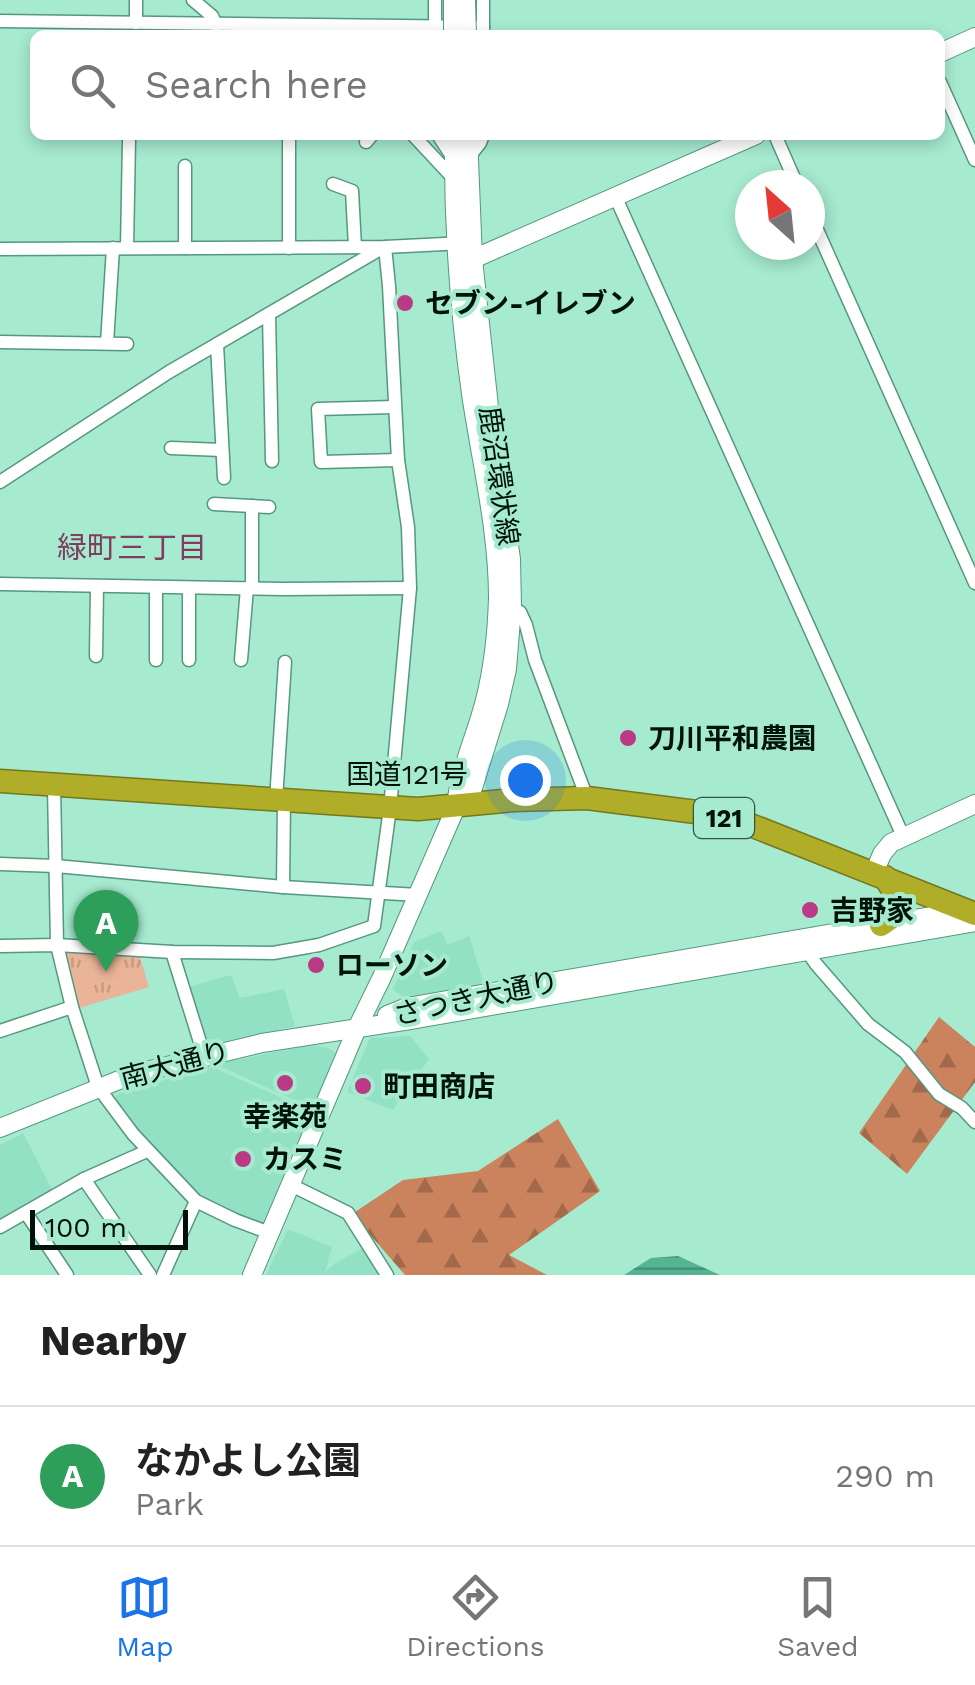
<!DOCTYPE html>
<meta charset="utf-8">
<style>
:root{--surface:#fff;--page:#f2f2f2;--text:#222;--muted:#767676;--line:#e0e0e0;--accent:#1a73e8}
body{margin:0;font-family:"Work Sans","Noto Sans JP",sans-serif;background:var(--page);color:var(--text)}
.compass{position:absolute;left:735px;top:170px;width:90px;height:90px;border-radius:50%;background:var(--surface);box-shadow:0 5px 15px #0003;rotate:333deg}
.scale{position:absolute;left:30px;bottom:25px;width:158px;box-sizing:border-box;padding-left:10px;border:5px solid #00130b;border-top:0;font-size:28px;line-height:35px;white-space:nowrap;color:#00130b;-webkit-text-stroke:8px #a6ead0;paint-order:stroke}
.you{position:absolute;left:525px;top:780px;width:35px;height:35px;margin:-25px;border:8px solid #fff;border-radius:50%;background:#1a73e8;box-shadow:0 0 0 15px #1a73e833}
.badge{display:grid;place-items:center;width:65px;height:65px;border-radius:50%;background:var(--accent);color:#fff;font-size:32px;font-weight:700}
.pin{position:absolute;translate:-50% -82px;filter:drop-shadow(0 2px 5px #0008)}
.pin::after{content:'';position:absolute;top:52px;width:35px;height:30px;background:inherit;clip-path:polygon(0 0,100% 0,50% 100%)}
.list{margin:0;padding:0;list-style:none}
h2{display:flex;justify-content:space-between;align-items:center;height:130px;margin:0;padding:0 40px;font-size:42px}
h2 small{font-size:32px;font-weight:400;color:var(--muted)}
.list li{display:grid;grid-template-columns:65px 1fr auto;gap:30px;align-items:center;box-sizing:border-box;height:140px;padding:0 40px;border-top:2px solid var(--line)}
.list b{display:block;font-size:38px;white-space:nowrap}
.list p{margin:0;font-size:32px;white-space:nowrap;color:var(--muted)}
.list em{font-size:32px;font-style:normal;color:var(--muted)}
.icon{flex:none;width:55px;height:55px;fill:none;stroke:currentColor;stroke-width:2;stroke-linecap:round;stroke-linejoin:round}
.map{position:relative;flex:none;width:975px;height:1275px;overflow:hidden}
.search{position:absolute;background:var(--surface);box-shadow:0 5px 15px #0003;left:30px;right:30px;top:30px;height:110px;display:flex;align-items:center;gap:25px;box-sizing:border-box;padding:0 35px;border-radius:15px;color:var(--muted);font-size:38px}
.sheet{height:270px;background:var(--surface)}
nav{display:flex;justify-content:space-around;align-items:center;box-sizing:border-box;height:140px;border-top:2px solid var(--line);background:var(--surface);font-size:28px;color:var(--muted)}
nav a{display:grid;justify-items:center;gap:5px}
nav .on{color:var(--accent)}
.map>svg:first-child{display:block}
.built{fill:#93e1c4}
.forest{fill:url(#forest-firs)}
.park{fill:url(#park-tufts)}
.water{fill:url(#water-rules)}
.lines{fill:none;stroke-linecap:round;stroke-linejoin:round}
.street-casing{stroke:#55977f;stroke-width:15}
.secondary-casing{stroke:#55977f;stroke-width:20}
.highway-casing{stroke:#72781e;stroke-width:25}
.street{stroke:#fff;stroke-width:12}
.secondary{stroke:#fff;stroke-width:18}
.highway{stroke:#b0ae28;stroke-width:22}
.secondary-bridge-casing{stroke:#55977f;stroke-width:20;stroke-linecap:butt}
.secondary-bridge{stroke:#fff;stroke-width:18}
.poi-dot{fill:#bb3a85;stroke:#a6ead0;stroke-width:4}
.labels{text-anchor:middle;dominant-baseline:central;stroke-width:8;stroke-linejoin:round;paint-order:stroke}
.shield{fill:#a6ead0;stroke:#325446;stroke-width:2.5}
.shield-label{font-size:25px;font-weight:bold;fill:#00130b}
.poi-label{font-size:28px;font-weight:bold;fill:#00130b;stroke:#a6ead0;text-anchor:start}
.street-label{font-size:28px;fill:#00130b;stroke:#a6ead0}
.neighbourhood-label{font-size:30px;fill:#7f3e60;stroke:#a6ead0}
</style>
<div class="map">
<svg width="975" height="1275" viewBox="0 0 975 1275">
<defs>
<pattern id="forest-firs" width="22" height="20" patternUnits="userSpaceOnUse" patternTransform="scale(2.5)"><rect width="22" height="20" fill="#ca835d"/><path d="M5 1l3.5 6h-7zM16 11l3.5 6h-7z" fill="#a26a4b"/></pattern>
<pattern id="park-tufts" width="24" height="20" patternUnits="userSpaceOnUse" patternTransform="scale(2.5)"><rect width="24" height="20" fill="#eab498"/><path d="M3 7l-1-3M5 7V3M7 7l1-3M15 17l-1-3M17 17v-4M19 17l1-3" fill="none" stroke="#c79a82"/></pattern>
<pattern id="water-rules" width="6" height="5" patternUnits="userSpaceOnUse" patternTransform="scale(2.5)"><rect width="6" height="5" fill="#55b494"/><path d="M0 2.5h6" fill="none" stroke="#449177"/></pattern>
</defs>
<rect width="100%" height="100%" fill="#a6ead0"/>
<g class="built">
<path d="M 441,931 L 448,945 L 469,936 L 484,984 L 406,998 L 393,990 L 414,942 Z"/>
<path d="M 231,975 L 240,998 L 284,989 L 295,1026 L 204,1047 L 185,988 Z"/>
<path d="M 410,1036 L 429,1059 L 393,1110 L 347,1092 L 370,1038 Z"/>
<path d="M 311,1045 L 329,1048 L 339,1056 L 316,1110 L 215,1064 Z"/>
<path d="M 210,1066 L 316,1113 L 266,1228 L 198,1196 L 143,1139 L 116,1102 L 116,1095 Z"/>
<path d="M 23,1133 L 52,1190 L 0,1218 L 0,1145 Z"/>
<path d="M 288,1229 L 332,1247 L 325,1272 L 336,1263 L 364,1247 L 381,1275 L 266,1275 Z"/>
</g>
<g class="forest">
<path d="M 939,1017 L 975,1047 L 975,1082 L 907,1174 L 859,1133 Z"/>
<path d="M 558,1119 L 600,1191 L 509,1255 L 547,1275 L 405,1275 L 352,1214 L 403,1180 L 478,1171 Z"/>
</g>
<path class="park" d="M 70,949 L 139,954 L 149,987 L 79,1008 L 64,957 Z"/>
<path class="water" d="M 678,1256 L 720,1275 L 624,1275 L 651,1258 Z"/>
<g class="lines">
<defs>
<g id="street">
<path d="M 136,0 L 136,23"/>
<path d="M 193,0 L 212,16 L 216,25"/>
<path d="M 435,0 L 435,32"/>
<path d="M 483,0 L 483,32"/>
<path d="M 0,21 L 483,27"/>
<path d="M 940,82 L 975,160"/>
<path d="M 413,135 L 454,179"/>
<path d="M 438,135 L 453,158"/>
<path d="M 775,135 L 797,185"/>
<path d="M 366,142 L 372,135"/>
<path d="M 468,158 L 480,143 L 483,135"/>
<path d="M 333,184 L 352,191 L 355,247"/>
<path d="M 616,198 L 903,836"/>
<path d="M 810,214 L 975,583"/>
<path d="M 127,248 L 129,140"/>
<path d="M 185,248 L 185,166"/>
<path d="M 289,248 L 289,135"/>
<path d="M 0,249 L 385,247 L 464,243"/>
<path d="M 269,314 L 272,461"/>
<path d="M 0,342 L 127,344"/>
<path d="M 107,343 L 113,248"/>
<path d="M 217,344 L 224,478"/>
<path d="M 394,407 L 318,409 L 321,462 L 398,460"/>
<path d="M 171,448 L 222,450"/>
<path d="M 0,482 L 169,372 L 382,248"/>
<path d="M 214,504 L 269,507"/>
<path d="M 0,584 L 284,589 L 410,588"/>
<path d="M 252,588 L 252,506"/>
<path d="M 512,607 L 520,612 L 526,625 L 535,660 L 587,798"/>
<path d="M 96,656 L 97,586"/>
<path d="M 156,660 L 156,587"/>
<path d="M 189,660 L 189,588"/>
<path d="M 241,660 L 247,588"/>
<path d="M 54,786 L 57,945 L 72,1007 L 98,1087 L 133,1134 L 196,1201 L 235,1220 L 270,1233"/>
<path d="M 276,800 L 285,662"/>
<path d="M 0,864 L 56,866 L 283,887 L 418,895"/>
<path d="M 283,887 L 284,801"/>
<path d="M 0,946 L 57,945 L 172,952 L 273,953 L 319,945 L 374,926 L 390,808 L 410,588 L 408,527 L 398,460 L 389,286 L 385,247"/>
<path d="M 807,951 L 816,964 L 868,1024 L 905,1052 L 939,1094 L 962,1108 L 975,1122"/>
<path d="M 172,952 L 204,1055"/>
<path d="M 0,1031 L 72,1007"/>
<path d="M 84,1179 L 150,1275"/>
<path d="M 291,1185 L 348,1213 L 387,1275"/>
<path d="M 26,1213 L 67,1275"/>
<path d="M 0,1227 L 84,1179 L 147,1151"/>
<path d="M 163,1275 L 196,1201"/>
</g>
<g id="secondary">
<path d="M 940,53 L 975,37"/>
<path d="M 463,260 L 473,259 L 756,135"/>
<path d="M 457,806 L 473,788 L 499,704 L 507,669 L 512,607 L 511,559 L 490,416 L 473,259 L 468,135"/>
<path d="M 874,873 L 882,854 L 891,843 L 975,804"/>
<path d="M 387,1015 L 407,1007 L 966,910"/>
<path d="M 0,1128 L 134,1074 L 262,1043 L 410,1020 L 975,922"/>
<path d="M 252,1275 L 358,1026 L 382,977 L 456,807 C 459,771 475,738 484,704 C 493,670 497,633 498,598 C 498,530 481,461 471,394 C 459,308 453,222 454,135"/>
</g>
<g id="highway">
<path d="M 0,781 L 418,809 L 514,800 L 587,798 L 704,813 L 743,822 L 975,914"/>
<path d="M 881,925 L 894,916 L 898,899 L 885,877"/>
</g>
</defs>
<use href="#street" class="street-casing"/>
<use href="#secondary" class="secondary-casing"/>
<use href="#highway" class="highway-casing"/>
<use href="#street" class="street"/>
<use href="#secondary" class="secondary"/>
<use href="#highway" class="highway"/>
<defs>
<g id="secondary-bridge">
<path d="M 453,0 L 453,35"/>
<path d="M 466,0 L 467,35"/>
</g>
</defs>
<use href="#secondary-bridge" class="secondary-bridge-casing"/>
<use href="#secondary-bridge" class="secondary-bridge"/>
</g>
<g class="poi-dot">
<circle cx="405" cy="303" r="10"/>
<circle cx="628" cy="738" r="10"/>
<circle cx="810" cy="910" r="10"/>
<circle cx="316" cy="965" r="10"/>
<circle cx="285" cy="1083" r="10"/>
<circle cx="363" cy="1086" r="10"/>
<circle cx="243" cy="1159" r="10"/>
</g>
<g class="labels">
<rect class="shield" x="694" y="798" width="60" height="40" rx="8"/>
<g class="shield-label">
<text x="724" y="818">121</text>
</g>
<g class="poi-label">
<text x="425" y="303">セブン-イレブン</text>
<text x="648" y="738">刀川平和農園</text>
<text x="830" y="910">吉野家</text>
<text x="336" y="965">ローソン</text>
<text x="383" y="1086">町田商店</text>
<text x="285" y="1116" text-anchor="middle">幸楽苑</text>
<text x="263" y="1159">カスミ</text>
</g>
<g class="street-label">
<text transform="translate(499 476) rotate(82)">鹿沼環状線</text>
<text x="407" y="774">国道121号</text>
<text transform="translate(476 998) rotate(-12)">さつき大通り</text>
<text transform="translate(175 1065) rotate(-15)">南大通り</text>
</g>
<g class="neighbourhood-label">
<text x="132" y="547">緑町三丁目</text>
</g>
</g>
</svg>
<svg class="compass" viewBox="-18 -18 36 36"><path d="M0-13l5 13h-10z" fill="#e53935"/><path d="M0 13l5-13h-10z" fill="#767676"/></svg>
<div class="scale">100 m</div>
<div class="you"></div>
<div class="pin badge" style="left:106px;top:972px;background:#2e9e5b">A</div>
<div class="search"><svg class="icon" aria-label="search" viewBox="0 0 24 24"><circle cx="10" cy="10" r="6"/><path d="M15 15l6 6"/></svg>Search here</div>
</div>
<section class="sheet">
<h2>Nearby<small></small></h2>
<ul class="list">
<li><span class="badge" style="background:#2e9e5b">A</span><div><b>なかよし公園</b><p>Park</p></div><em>290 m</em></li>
</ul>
</section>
<nav>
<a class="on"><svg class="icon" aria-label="map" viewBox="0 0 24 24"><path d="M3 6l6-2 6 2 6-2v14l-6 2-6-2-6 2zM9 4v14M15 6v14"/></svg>Map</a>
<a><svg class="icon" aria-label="directions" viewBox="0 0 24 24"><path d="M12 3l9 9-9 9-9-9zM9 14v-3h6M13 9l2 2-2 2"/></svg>Directions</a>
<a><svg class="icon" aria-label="saved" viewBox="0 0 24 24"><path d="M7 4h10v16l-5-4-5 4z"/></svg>Saved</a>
</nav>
